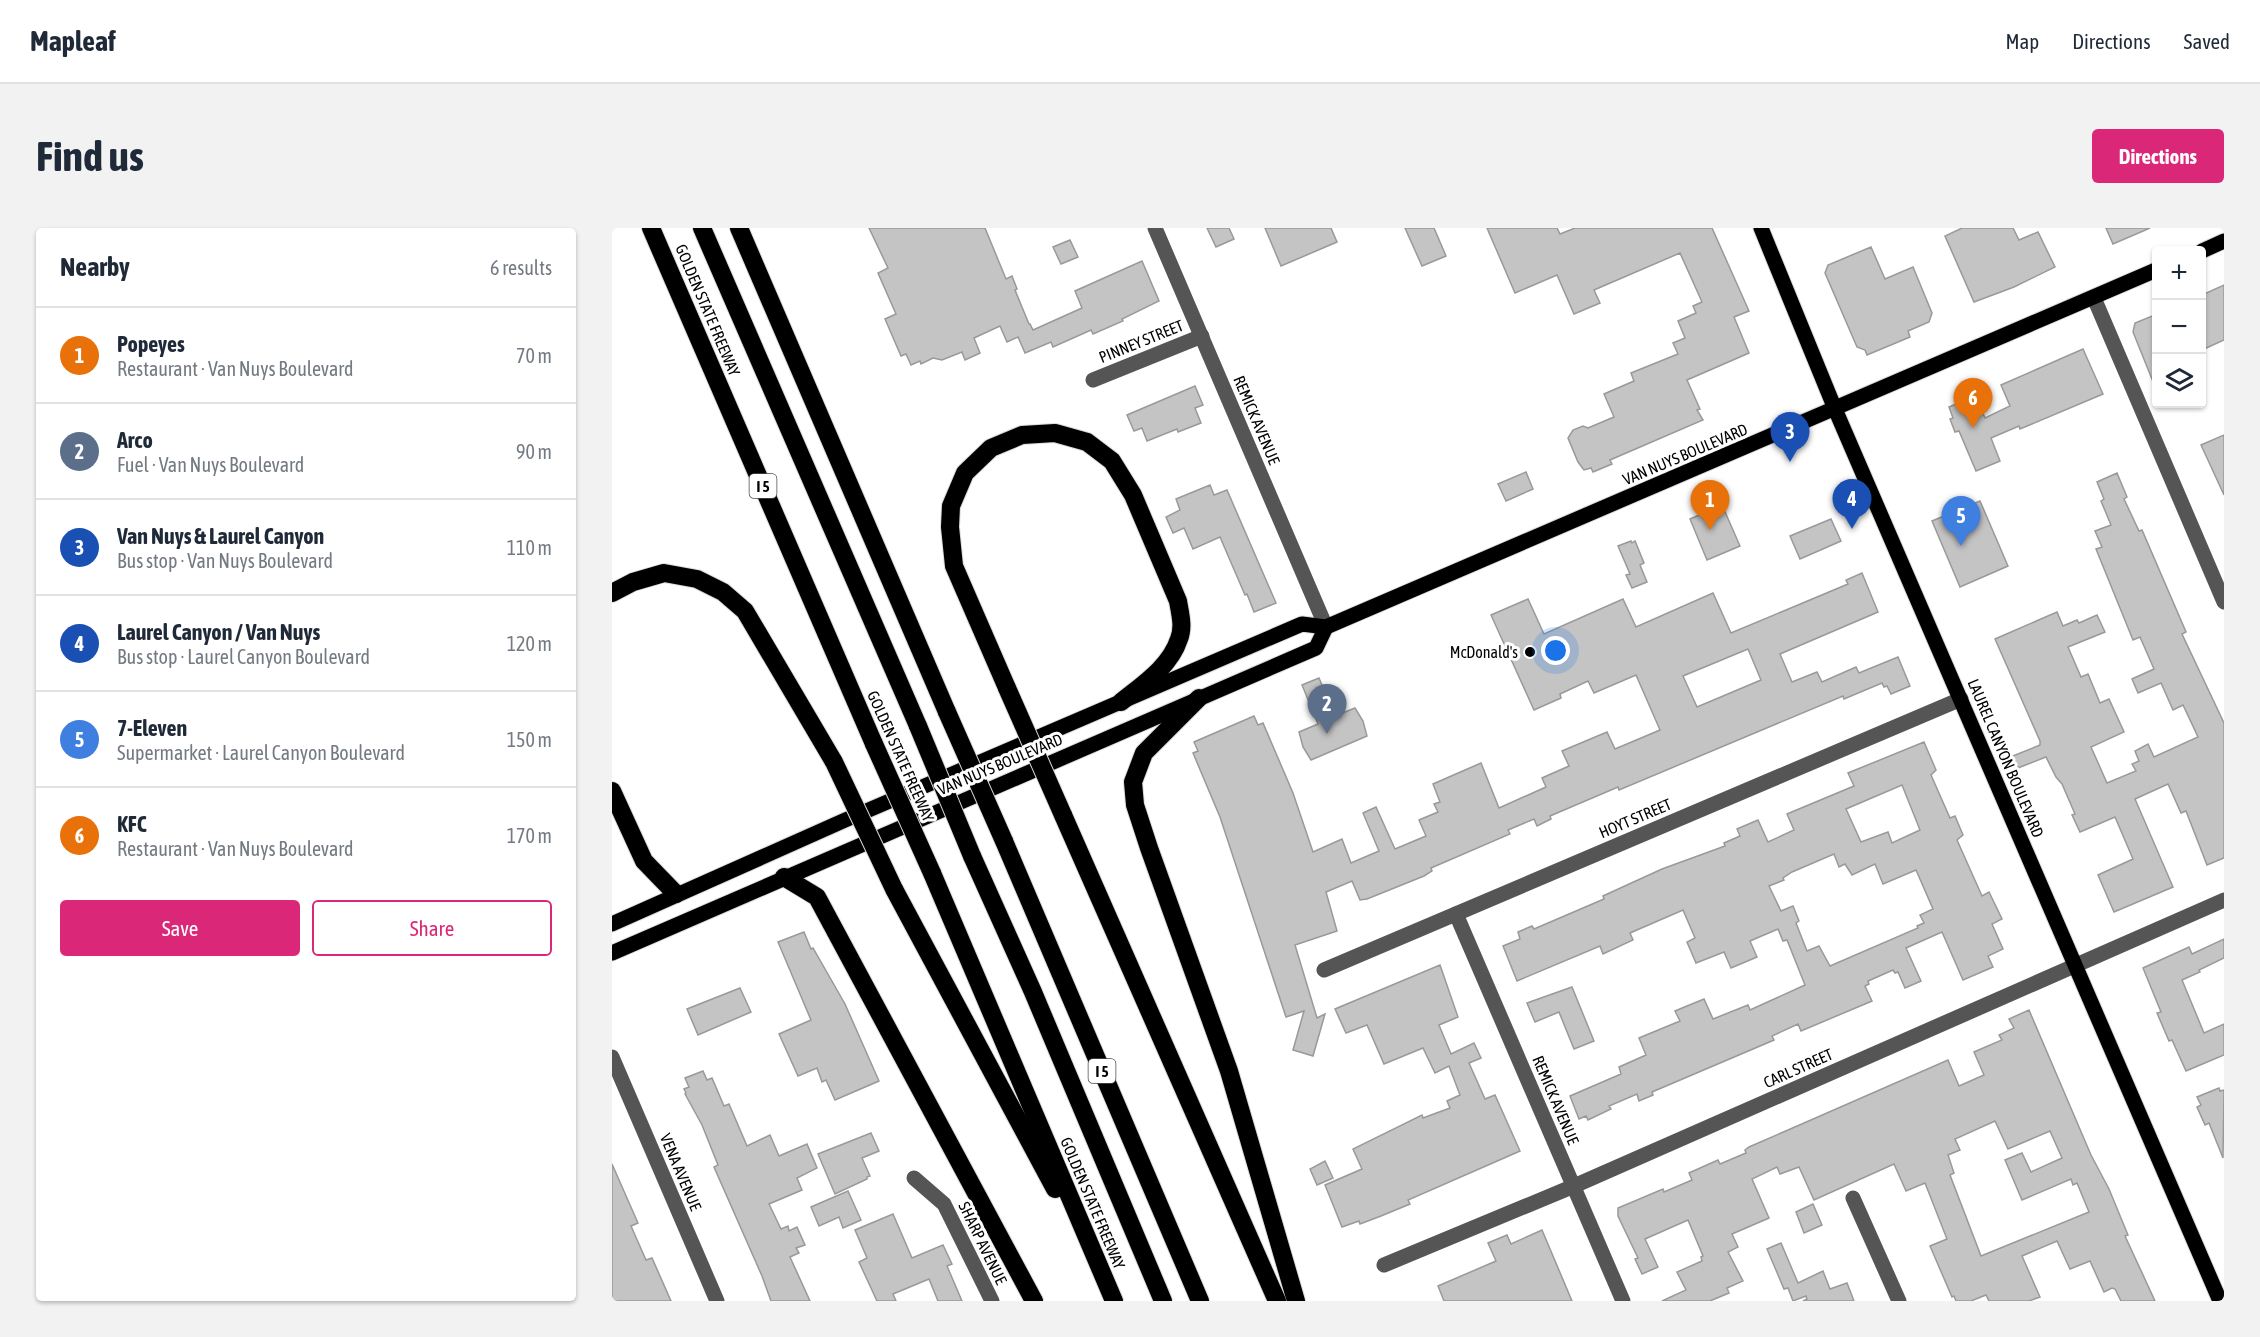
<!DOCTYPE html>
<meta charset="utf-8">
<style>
:root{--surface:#fff;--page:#f2f2f3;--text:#1f2937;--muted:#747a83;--line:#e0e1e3;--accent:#db2777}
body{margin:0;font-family:"Asap Condensed",sans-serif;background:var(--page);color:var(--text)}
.controls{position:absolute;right:18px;top:18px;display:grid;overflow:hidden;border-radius:6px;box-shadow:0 2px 4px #0004}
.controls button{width:54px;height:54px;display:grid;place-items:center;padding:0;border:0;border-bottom:2px solid var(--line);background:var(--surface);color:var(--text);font:30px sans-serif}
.you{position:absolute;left:944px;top:423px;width:21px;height:21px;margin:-15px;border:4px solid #fff;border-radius:50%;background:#1a73e8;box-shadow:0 0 0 9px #1a73e833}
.badge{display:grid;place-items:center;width:39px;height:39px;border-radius:50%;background:var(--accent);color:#fff;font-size:20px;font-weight:700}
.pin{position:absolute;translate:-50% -50px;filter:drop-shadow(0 2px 3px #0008)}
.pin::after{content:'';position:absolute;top:32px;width:21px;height:18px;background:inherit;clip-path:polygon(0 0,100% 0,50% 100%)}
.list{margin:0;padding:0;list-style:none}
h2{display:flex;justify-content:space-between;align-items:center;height:78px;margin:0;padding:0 24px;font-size:26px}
h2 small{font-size:20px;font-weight:400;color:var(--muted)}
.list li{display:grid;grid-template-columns:39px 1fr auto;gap:18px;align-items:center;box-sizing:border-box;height:96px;padding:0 24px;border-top:2px solid var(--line)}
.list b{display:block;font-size:22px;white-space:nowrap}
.list p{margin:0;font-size:20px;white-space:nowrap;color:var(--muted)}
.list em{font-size:20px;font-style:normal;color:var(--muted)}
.actions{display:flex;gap:12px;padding:18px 24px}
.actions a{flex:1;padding:14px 0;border:2px solid var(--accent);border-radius:6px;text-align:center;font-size:21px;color:var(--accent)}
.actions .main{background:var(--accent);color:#fff}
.icon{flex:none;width:33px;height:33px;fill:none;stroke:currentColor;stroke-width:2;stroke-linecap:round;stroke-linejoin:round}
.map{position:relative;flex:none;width:1612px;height:1073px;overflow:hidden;border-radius:6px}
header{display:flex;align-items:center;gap:36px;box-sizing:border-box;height:84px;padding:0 30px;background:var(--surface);border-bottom:2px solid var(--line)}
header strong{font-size:28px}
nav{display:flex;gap:33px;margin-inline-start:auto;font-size:21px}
.intro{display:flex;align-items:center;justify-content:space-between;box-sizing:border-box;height:144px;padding:0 36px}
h1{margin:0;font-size:42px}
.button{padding:15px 27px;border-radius:6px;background:var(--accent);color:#fff;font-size:21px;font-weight:700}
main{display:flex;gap:36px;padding:0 36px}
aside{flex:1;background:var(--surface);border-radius:6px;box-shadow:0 2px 4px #0004}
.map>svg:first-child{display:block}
.building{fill:#c4c4c4;stroke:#999;stroke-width:1.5;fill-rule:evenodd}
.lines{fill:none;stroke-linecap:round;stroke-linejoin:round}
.major-casing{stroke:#dbdbdb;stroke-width:17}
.highway-casing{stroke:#dbdbdb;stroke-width:20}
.minor{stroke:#555;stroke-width:15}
.major{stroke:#000;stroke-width:15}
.highway{stroke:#000;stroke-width:18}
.highway-bridge-casing{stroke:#dbdbdb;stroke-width:20;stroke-linecap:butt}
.highway-bridge{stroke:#000;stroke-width:18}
.poi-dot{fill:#000;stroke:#fff;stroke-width:2}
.labels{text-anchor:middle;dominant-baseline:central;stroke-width:6;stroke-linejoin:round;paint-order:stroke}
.shield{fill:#fff;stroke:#4c4c4c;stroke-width:1.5}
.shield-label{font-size:15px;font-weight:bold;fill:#000}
.street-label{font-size:16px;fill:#000;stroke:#fff}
.poi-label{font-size:16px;fill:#000;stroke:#fff;text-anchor:end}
</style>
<header>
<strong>Mapleaf</strong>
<nav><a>Map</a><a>Directions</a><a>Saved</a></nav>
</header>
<div class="intro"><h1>Find us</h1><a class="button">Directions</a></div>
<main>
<aside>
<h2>Nearby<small>6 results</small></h2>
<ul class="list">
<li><span class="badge" style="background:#e8710a">1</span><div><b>Popeyes</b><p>Restaurant · Van Nuys Boulevard</p></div><em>70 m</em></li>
<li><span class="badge" style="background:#5c6f8a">2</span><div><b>Arco</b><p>Fuel · Van Nuys Boulevard</p></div><em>90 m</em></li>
<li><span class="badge" style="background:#1a4fb4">3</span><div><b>Van Nuys &amp; Laurel Canyon</b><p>Bus stop · Van Nuys Boulevard</p></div><em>110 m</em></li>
<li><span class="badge" style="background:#1a4fb4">4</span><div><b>Laurel Canyon / Van Nuys</b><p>Bus stop · Laurel Canyon Boulevard</p></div><em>120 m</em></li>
<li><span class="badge" style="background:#3f7fe0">5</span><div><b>7-Eleven</b><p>Supermarket · Laurel Canyon Boulevard</p></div><em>150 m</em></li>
<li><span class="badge" style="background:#e8710a">6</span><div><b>KFC</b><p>Restaurant · Van Nuys Boulevard</p></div><em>170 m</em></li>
</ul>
<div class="actions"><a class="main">Save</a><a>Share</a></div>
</aside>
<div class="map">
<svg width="1612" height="1073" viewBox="0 0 1612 1073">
<rect width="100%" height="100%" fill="#fff"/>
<g class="building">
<path d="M 257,0 L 373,0 L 394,51 L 400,48 L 405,61 L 403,62 L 417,96 L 418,96 L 421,102 L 470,80 L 463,63 L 530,33 L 547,73 L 510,91 L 511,93 L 481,106 L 479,102 L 441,119 L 439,114 L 413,125 L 406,109 L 395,114 L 388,98 L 362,110 L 368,125 L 353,132 L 350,124 L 330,132 L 321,130 L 309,136 L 308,133 L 299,137 L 294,126 L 289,128 L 273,91 L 284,86 L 266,45 L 276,40 Z"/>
<path d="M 595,0 L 617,0 L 622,11 L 604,19 Z"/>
<path d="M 653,0 L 719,0 L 725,14 L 669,38 Z"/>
<path d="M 793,0 L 822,0 L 834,28 L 810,38 Z"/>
<path d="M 875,0 L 945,0 L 948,6 L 963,0 L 1100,0 L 1137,83 L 1122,89 L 1137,125 L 1075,152 L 1088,181 L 1085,182 L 1091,192 L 998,232 L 1000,236 L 981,244 L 979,240 L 972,242 L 966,234 L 956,210 L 961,202 L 971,198 L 976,200 L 1002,189 L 992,166 L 1022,153 L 1019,145 L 1066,126 L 1061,115 L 1073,110 L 1066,93 L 1084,85 L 1081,78 L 1090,74 L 1068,25 L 982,62 L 988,75 L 962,86 L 945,47 L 903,65 Z"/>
<path d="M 1350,0 L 1401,0 L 1407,12 L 1426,4 L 1443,39 L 1402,59 L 1362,74 L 1333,8 Z"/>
<path d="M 1494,0 L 1538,0 L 1501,16 Z"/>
<path d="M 458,12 L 466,29 L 449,36 L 441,19 Z"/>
<path d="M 1259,19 L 1273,51 L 1301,39 L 1320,85 L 1317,94 L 1296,103 L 1298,109 L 1255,127 L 1253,122 L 1245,119 L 1213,45 L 1216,37 Z"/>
<path d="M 1612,57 L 1612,112 L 1590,122 L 1590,67 Z"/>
<path d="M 1545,86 L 1545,161 L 1544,161 L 1521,104 L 1523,95 Z"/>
<path d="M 1471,121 L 1491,166 L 1408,201 L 1407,198 L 1379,210 L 1388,233 L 1364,243 L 1347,203 L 1343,204 L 1338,191 L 1341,190 L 1337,179 L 1361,169 L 1363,172 L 1365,171 L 1373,190 L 1398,178 L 1389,157 Z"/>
<path d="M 583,158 L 591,177 L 583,180 L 589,195 L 566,204 L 565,201 L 535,213 L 530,200 L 522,203 L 515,187 Z"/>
<path d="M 1612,207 L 1612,267 L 1589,217 Z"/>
<path d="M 914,244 L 921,261 L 894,273 L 886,256 Z"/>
<path d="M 1505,245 L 1515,269 L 1512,271 L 1527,303 L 1530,302 L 1574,404 L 1570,406 L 1612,495 L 1612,630 L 1595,637 L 1574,583 L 1569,585 L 1556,556 L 1523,571 L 1561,659 L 1502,684 L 1486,647 L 1521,631 L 1503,589 L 1468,604 L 1460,587 L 1463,586 L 1450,556 L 1444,549 L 1434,529 L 1406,540 L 1401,528 L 1428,517 L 1428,513 L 1383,411 L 1445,384 L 1451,398 L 1465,392 L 1467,395 L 1485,387 L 1493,404 L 1456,419 L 1469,449 L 1476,446 L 1488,475 L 1497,471 L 1512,504 L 1479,519 L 1495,555 L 1524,543 L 1520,536 L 1527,533 L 1523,523 L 1536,516 L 1542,529 L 1586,509 L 1571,477 L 1561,482 L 1549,455 L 1526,465 L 1520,451 L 1542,441 L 1528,409 L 1521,412 L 1484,321 L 1490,319 L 1483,303 L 1499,297 L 1489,273 L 1492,271 L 1485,254 Z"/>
<path d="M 598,257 L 602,267 L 615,262 L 664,375 L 642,384 L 635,366 L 633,367 L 608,309 L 581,321 L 572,300 L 561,305 L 554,289 L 568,282 L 564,271 Z"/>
<path d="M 1368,273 L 1396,338 L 1348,359 L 1320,293 Z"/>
<path d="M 1110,277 L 1128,318 L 1095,332 L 1078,291 Z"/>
<path d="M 1219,291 L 1229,313 L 1188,331 L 1178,308 Z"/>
<path d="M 1019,313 L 1020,315 L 1023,313 L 1032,335 L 1028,337 L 1035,354 L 1020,360 L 1014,347 L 1018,346 L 1006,318 Z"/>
<path d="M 1250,345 L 1266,384 L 1168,426 L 1180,454 L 1205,444 L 1210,454 L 1244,439 L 1247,445 L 1286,429 L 1298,458 L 1279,466 L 1275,458 L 1272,459 L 1270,455 L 1232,471 L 1231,468 L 1007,562 L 1006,559 L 938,588 L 939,591 L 925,598 L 922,591 L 896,602 L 898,606 L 819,640 L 820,643 L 812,648 L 755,671 L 748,672 L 740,653 L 714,664 L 725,703 L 683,717 L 705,790 L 713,786 L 701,828 L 681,822 L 692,783 L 674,789 L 608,589 L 581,525 L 586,523 L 582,514 L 642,488 L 646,497 L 651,495 L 681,565 L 701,624 L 730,611 L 739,635 L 767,623 L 751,585 L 764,579 L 783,621 L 814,608 L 807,592 L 826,584 L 822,576 L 828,574 L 821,556 L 869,535 L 887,580 L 934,559 L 930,550 L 957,538 L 950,523 L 995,504 L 1003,521 L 1048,502 L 1024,447 L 982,465 L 976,453 L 948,466 L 949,470 L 922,482 L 879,387 L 916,371 L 932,406 L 1011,371 L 1024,399 L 1101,365 L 1119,405 L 1236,356 L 1234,352 ZM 1136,421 L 1149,452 L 1085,479 L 1071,448 Z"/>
<path d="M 707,450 L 723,488 L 743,480 L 751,493 L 755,508 L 699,532 L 691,519 L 687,504 L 706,496 L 690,457 Z"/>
<path d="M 1312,514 L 1324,542 L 1319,547 L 1338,590 L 1343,588 L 1351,607 L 1345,612 L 1370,668 L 1377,664 L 1390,691 L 1380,696 L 1391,721 L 1376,728 L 1381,739 L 1351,752 L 1330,704 L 1294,720 L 1309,753 L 1293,760 L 1286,744 L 1283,745 L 1281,742 L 1256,753 L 1257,756 L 1253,758 L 1260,773 L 1189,803 L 1186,796 L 1160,808 L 1162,812 L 1040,864 L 1041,867 L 1027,873 L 1025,866 L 997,878 L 999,881 L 976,892 L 974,888 L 967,891 L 958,868 L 1009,846 L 1007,839 L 1034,827 L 1027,810 L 1068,793 L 1063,783 L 1092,771 L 1101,791 L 1136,777 L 1138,782 L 1193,757 L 1175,712 L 1171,713 L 1166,701 L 1138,713 L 1145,729 L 1119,740 L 1112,724 L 1084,735 L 1075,714 L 1083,710 L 1071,682 L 1018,705 L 1021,712 L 991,726 L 988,718 L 905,753 L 891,718 L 908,711 L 906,704 L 920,698 L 922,701 L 992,671 L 991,668 L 1050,641 L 1113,618 L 1112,615 L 1128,608 L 1125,601 L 1146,592 L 1156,614 L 1182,602 L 1175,586 L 1242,558 L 1236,545 ZM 1290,557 L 1308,602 L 1280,615 L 1276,604 L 1249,614 L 1234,581 ZM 1222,626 L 1227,639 L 1233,636 L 1240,647 L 1263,636 L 1271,656 L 1304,642 L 1321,681 L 1308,687 L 1312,695 L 1305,698 L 1306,700 L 1218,738 L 1207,718 L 1195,723 L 1184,695 L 1187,693 L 1181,678 L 1169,683 L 1157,658 L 1172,652 L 1171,650 L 1180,644 Z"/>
<path d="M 192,704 L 199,721 L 201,720 L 233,776 L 267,853 L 223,872 L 214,852 L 210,854 L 205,840 L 186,848 L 167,806 L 199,792 L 166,714 Z"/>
<path d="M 1612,711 L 1612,730 L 1587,742 L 1588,744 L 1570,752 L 1592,805 L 1612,796 L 1612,827 L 1574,843 L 1560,812 L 1557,813 L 1545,785 L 1549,784 L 1531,740 L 1577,719 L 1580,726 Z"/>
<path d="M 828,737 L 846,789 L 827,797 L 839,826 L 862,815 L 869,830 L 857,835 L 873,871 L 883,867 L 908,923 L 796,972 L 798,976 L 769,988 L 748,996 L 747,993 L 730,999 L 713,957 L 750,941 L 741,921 L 810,887 L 811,890 L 838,880 L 835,873 L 848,867 L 837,838 L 823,845 L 811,820 L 772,836 L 755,797 L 734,805 L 723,781 Z"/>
<path d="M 960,759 L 982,813 L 962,821 L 947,784 L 923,794 L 915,775 Z"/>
<path d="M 128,760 L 139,784 L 86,807 L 75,781 Z"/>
<path d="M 1417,782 L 1479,927 L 1497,961 L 1516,1007 L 1513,1008 L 1543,1073 L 1509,1073 L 1503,1061 L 1500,1060 L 1492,1064 L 1478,1033 L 1458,1041 L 1445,1013 L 1410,1028 L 1428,1069 L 1417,1073 L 1377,1073 L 1374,1067 L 1359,1073 L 1344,1073 L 1342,1068 L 1340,1069 L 1318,1018 L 1335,1011 L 1313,955 L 1294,963 L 1282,936 L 1202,972 L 1187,939 L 1168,946 L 1165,939 L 1140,951 L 1157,990 L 1120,1006 L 1126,1019 L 1116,1024 L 1131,1053 L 1115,1060 L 1117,1065 L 1098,1073 L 1050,1073 L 1074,1062 L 1065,1044 L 1090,1033 L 1089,1029 L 1091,1028 L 1076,992 L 1033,1011 L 1046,1039 L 1030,1046 L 1023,1031 L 1026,1030 L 1006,988 L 1006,980 L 1051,961 L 1052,964 L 1080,952 L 1077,945 L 1106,932 L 1108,936 L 1134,925 L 1133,922 L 1137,919 L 1336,832 L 1347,858 L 1372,847 L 1362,824 L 1390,812 L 1387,807 L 1402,800 L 1397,791 ZM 1383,893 L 1396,921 L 1438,903 L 1450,930 L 1419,944 L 1410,925 L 1393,932 L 1410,972 L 1459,951 L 1461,957 L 1465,955 L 1477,984 L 1369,1028 L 1338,947 L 1342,945 L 1336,927 L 1348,922 L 1343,911 Z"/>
<path d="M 91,843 L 95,852 L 100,850 L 112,878 L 117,876 L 135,918 L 158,907 L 167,928 L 195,916 L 205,940 L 185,950 L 190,962 L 157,976 L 169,1001 L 176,998 L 177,1003 L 185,999 L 193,1017 L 184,1020 L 187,1025 L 178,1029 L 198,1073 L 159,1073 L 150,1048 L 102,939 L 106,937 L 90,897 L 73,866 L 74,865 L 72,861 L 77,859 L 73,850 Z"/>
<path d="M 1607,860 L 1608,863 L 1612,862 L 1611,930 L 1597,895 L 1593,897 L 1585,879 L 1589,877 L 1585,869 Z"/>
<path d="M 259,905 L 267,923 L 250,930 L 258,948 L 255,949 L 255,951 L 223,966 L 206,926 Z"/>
<path d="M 713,933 L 721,950 L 705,957 L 698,941 Z"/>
<path d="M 0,936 L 26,995 L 19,998 L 34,1032 L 40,1030 L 59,1073 L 0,1073 Z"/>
<path d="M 236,963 L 249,992 L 231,1000 L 227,989 L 207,998 L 199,979 Z"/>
<path d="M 1201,976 L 1210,997 L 1192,1005 L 1184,984 Z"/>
<path d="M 281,986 L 300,1030 L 331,1017 L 340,1036 L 335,1038 L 350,1073 L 326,1073 L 317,1051 L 281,1066 L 284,1073 L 265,1073 L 247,1034 L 255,1030 L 243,1002 Z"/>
<path d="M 930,1002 L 960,1073 L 832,1073 L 826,1058 L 884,1033 L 876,1015 L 895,1007 L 899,1016 Z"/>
<path d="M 1169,1015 L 1186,1055 L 1211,1043 L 1218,1061 L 1235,1055 L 1242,1073 L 1191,1073 L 1195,1071 L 1194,1068 L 1181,1073 L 1176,1060 L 1172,1061 L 1155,1021 Z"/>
</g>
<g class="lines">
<defs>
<g id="major">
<path d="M 1149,0 L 1223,181 L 1608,1073"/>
<path d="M 1590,23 L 1612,13"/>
<path d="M 0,696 L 231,593 L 690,396 L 714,399 L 1544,42"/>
<path d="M 0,725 L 704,420 L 714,399"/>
</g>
<g id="highway">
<path d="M 39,0 L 262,516"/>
<path d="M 90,0 L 306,498"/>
<path d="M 127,0 L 335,484"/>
<path d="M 0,365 L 21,354 L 52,345 L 85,351 L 111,364 L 133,383 L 222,534"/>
<path d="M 395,460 L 342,338 L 338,299 L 339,278 L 353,245 L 379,220 L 410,207 L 443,205 L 475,214 L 500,233 L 521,267 L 566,373 C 568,385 572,399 567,411 C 558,439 530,457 509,474"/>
<path d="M 587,470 L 532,525 L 521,554 L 523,577 L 537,620 L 617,843 L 684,1073"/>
<path d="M 0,563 L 32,633 L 64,666"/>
<path d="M 451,587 L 665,1073"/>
<path d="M 392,613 L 588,1073"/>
<path d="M 360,628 L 421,764 L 551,1073"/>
<path d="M 320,645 L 502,1073"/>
<path d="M 172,649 L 205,669 L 422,1073"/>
<path d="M 282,661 L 443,961"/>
</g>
</defs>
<use href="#major" class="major-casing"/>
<use href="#highway" class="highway-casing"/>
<g class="minor">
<path d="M 543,0 L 714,399"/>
<path d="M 1482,70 L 1612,374"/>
<path d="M 481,152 L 590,108"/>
<path d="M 844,686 L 1011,1073"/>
<path d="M 712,742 L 1349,471"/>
<path d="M 0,829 L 105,1073"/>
<path d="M 302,950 L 332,976 L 380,1073"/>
<path d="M 1241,970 L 1287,1073"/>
<path d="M 772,1037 L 962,958 L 1612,672"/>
</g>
<use href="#major" class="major"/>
<use href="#highway" class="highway"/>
<defs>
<g id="highway-bridge">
<path d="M 395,460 L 451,587"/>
<path d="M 335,484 L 392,613"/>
<path d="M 306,498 L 360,628"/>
<path d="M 262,516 L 320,645"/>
<path d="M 222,534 L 282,661"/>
</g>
</defs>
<use href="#highway-bridge" class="highway-bridge-casing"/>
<use href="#highway-bridge" class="highway-bridge"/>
</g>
<circle class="poi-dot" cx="918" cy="424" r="6"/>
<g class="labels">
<g class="shield">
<rect x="137.5" y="246" width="27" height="24" rx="4.5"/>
<rect x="476.5" y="831" width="27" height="24" rx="4.5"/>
</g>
<g class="shield-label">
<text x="151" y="258">I 5</text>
<text x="490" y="843">I 5</text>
</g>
<g class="street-label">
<text transform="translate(96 82) rotate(67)">GOLDEN STATE FREEWAY</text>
<text transform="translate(529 113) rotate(-22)">PINNEY STREET</text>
<text transform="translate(645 192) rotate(67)">REMICK AVENUE</text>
<text transform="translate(1073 226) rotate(-23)">VAN NUYS BOULEVARD</text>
<text transform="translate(289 528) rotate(66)">GOLDEN STATE FREEWAY</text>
<text transform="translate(1394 530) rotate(67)">LAUREL CANYON BOULEVARD</text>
<text transform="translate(388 536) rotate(-23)">VAN NUYS BOULEVARD</text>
<text transform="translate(1023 590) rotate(-23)">HOYT STREET</text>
<text transform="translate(1186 840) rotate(-24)">CARL STREET</text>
<text transform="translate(944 872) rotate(67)">REMICK AVENUE</text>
<text transform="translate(69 944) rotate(67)">VENA AVENUE</text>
<text transform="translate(481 975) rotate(67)">GOLDEN STATE FREEWAY</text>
<text transform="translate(371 1015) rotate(64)">SHARP AVENUE</text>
</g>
<g class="poi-label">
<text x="906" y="424">McDonald's</text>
</g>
</g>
</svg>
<div class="controls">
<button>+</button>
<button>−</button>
<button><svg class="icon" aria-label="layers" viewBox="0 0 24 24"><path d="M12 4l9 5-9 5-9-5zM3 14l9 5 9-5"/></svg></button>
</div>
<div class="you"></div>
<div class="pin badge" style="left:1098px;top:302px;background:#e8710a">1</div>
<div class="pin badge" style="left:715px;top:506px;background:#5c6f8a">2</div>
<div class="pin badge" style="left:1178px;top:234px;background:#1a4fb4">3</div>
<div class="pin badge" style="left:1240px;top:301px;background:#1a4fb4">4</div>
<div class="pin badge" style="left:1349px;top:318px;background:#3f7fe0">5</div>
<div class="pin badge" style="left:1361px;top:200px;background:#e8710a">6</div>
</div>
</main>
